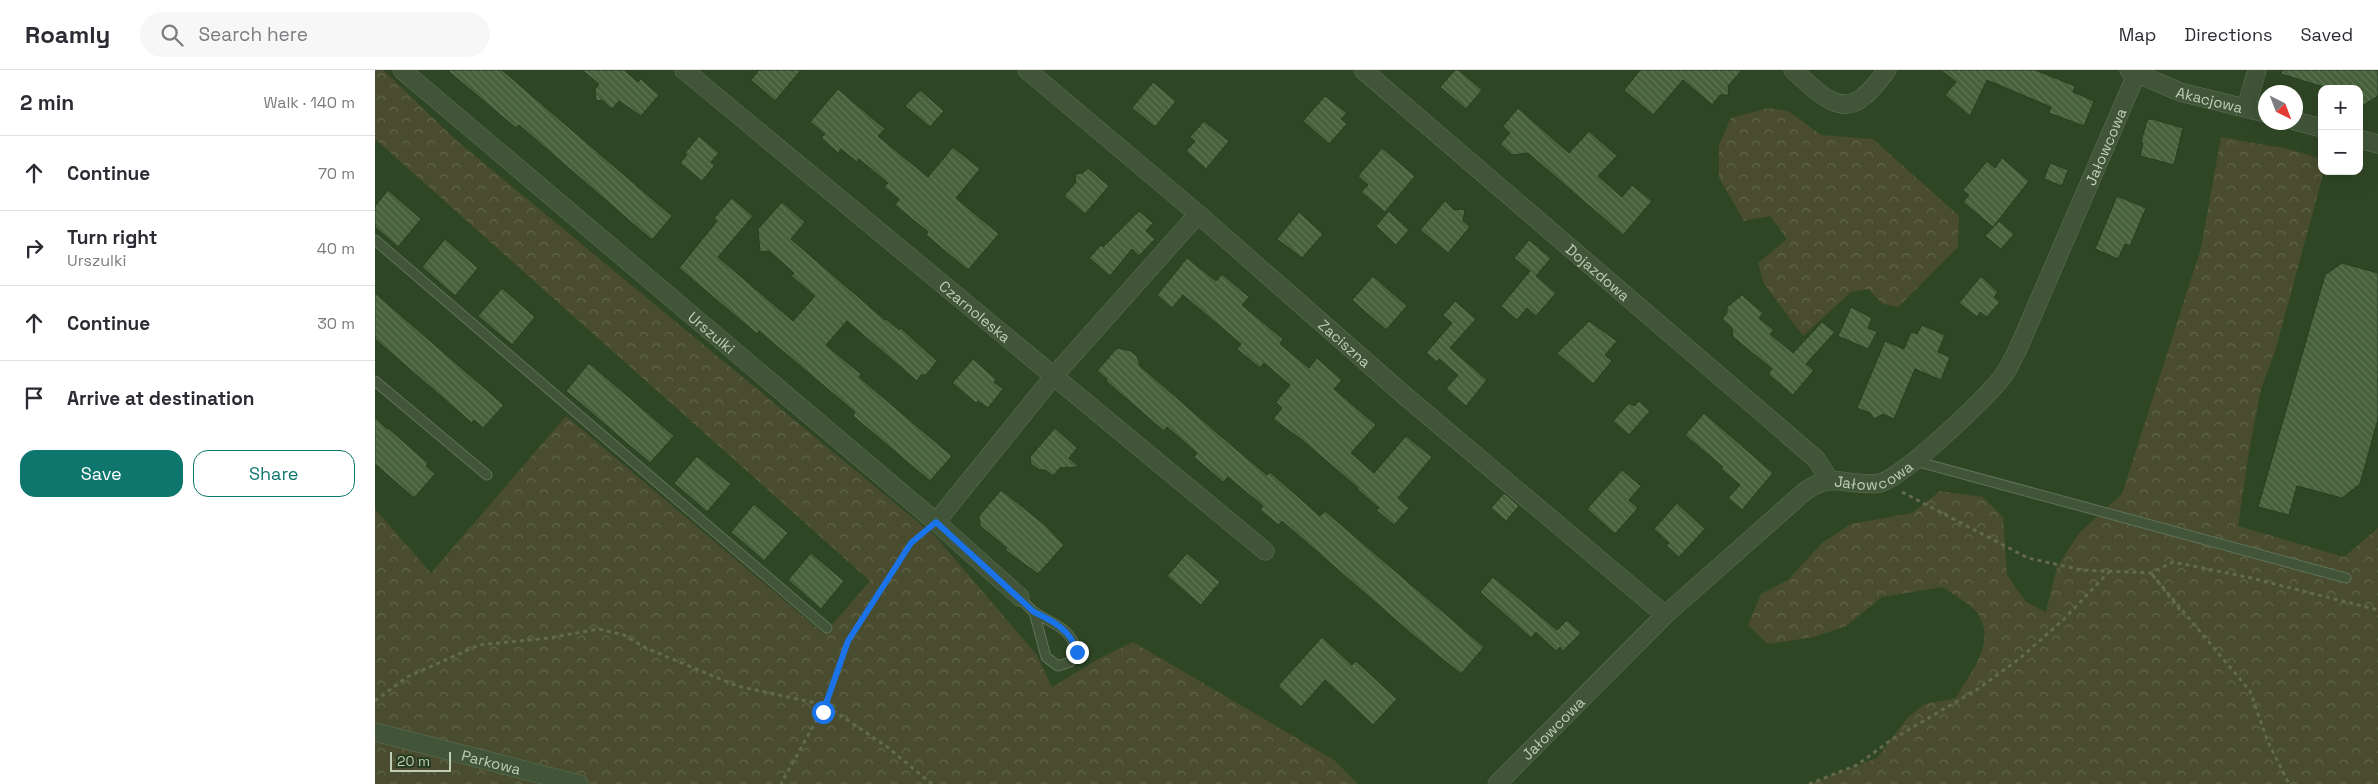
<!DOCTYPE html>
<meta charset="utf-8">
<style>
:root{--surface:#fff;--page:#f7f7f7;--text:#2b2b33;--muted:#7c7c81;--line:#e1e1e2;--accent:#0f766e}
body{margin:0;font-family:"Space Grotesk",sans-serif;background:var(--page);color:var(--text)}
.controls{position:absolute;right:15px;top:15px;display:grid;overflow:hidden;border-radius:10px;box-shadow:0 5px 20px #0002}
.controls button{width:45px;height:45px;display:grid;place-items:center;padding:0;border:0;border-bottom:1px solid var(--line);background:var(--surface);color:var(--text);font:25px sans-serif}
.compass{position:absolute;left:1883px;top:15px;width:45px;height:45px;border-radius:50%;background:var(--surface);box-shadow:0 5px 20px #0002;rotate:138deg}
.scale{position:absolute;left:15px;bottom:12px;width:61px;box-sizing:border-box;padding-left:5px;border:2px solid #beceb7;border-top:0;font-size:14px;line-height:18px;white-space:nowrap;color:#beceb7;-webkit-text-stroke:4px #273b1e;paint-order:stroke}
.stop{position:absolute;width:15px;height:15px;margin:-11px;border:4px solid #1a73e8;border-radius:50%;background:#fff}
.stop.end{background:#1a73e8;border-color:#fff;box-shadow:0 1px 5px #0008}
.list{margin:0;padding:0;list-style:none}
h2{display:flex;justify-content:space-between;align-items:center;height:65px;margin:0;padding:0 20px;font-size:21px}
h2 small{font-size:16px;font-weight:400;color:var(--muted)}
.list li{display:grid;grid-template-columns:32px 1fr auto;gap:15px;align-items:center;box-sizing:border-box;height:75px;padding:0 20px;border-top:1px solid var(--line)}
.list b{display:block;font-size:19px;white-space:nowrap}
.list p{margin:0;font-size:16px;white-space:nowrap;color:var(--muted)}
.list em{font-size:16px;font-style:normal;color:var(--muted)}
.actions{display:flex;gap:10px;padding:15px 20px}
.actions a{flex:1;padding:11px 0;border:1px solid var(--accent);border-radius:15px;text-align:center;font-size:18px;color:var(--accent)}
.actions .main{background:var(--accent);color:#fff}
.icon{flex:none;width:28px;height:28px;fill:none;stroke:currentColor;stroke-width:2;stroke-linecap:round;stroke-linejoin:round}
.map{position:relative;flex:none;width:2003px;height:714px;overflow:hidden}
header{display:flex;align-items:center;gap:30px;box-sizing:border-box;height:70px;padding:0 25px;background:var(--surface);border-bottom:1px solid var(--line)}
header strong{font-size:24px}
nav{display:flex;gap:28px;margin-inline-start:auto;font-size:18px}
.search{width:350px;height:45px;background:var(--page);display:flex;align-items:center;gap:12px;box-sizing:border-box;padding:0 18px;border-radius:28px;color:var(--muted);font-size:19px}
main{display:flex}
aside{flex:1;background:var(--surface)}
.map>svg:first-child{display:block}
.forest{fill:url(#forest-crowns)}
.building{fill:url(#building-back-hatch);stroke:#293c20}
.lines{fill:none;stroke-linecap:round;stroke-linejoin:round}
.service-casing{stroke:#607258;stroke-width:11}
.minor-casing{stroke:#607258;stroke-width:19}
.path{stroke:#62694c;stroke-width:3;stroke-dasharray:4 4;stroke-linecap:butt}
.service{stroke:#425539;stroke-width:9}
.minor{stroke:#425539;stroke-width:18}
.route{stroke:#1a73e8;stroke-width:6}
.labels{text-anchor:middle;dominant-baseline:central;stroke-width:4;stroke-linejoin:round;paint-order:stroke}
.street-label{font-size:15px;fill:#beceb7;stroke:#273b1e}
</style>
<header>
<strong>Roamly</strong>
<div class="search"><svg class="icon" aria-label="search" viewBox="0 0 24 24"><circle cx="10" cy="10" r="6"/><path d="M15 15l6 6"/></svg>Search here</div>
<nav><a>Map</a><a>Directions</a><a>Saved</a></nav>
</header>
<main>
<aside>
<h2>2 min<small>Walk · 140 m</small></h2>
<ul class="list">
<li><svg class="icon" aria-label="ahead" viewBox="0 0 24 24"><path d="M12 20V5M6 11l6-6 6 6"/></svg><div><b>Continue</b></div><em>70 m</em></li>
<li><svg class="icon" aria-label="right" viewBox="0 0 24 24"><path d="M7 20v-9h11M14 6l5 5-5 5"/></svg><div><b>Turn right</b><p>Urszulki</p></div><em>40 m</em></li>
<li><svg class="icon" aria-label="ahead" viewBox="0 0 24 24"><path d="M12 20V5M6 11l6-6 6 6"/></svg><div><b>Continue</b></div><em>30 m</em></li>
<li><svg class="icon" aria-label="arrive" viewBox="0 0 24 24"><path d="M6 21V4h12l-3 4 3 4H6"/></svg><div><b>Arrive at destination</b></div></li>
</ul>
<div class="actions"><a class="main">Save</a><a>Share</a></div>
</aside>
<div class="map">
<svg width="2003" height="714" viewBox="0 0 2003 714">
<defs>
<pattern id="forest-crowns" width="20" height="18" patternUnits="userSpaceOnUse" patternTransform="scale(1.25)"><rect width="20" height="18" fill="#494c2e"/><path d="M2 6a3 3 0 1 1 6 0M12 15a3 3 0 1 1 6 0" fill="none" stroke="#61654a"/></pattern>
<pattern id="building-back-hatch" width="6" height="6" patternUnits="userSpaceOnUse" patternTransform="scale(1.25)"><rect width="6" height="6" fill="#47613b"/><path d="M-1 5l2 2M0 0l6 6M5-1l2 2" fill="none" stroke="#607655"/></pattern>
</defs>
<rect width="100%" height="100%" fill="#2f4625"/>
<g class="forest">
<path d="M 0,0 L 8,0 L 82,71 L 561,467 L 661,584 L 677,617 L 723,589 L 758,572 L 959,690 L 983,714 L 0,714 L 0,439 L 56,503 L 191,346 L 449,564 L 495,511 L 0,69 Z"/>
<path d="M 1393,38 L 1413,41 L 1446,65 L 1498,69 L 1584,146 L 1583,177 L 1523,237 L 1508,234 L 1493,219 L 1476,222 L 1428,266 L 1389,214 L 1383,193 L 1412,169 L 1395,146 L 1369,151 L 1344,108 L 1344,75 L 1356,48 Z"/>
<path d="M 1846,67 L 1913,79 L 1947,89 L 1947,101 L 1949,101 L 1901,278 L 1886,319 L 1874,381 L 1863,456 L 1969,487 L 2003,458 L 2003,714 L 1434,714 L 1502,688 L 1533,647 L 1550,634 L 1581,628 C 1595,602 1623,572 1602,543 C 1595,533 1578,525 1568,517 L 1507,527 L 1471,556 L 1439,567 L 1393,574 L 1373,555 L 1386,524 L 1413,510 L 1447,473 L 1476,454 L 1537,443 L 1565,421 L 1608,427 L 1628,447 L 1632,505 L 1651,532 L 1671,542 L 1682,497 L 1704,463 L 1747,424 L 1826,178 Z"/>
</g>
<g class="building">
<path d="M 72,0 L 127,0 L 297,146 L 277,170 L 144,55 L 141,58 Z"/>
<path d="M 207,0 L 249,0 L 263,12 L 266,9 L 284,25 L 266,46 L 244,31 L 237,39 L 227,30 L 221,31 L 220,19 L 224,14 Z"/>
<path d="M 384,0 L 426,0 L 400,31 L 376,10 Z"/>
<path d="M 1080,0 L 1084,0 L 1107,20 L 1091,39 L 1065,17 Z"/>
<path d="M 1265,0 L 1367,0 L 1353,16 L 1354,25 L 1345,25 L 1337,35 L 1308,10 L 1278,45 L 1249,20 Z"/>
<path d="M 1566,0 L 1660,0 L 1700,16 L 1698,22 L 1719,31 L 1709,56 L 1674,43 L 1676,37 L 1612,10 L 1595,46 L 1570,25 L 1581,12 Z"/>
<path d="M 1907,0 L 2003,0 L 2003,26 L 1984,38 L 1987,19 L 1955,19 L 1906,4 Z"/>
<path d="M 778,12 L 801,31 L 780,57 L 757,38 Z"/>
<path d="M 463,19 L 510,59 L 503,66 L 553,107 L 578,77 L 605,99 L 581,128 L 624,164 L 593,200 L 551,165 L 553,162 L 520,135 L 524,129 L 509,117 L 513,113 L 484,89 L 482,92 L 466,79 L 463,83 L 446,68 L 450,64 L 435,52 Z"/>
<path d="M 545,20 L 569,41 L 555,57 L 530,36 Z"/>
<path d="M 950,26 L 972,43 L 966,49 L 972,54 L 954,74 L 928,51 Z"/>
<path d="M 1143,38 L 1194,83 L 1214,61 L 1242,86 L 1223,106 L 1247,127 L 1257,115 L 1277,131 L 1248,165 L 1153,83 L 1137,85 L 1125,74 L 1135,63 L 1128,56 Z"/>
<path d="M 1777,49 L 1808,58 L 1799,95 L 1765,86 L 1768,73 L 1766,72 L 1772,50 Z"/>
<path d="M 829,51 L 854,71 L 831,99 L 811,81 L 820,71 L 815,67 Z"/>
<path d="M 324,66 L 344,83 L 336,92 L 340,95 L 327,111 L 305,93 L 312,85 L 310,83 Z"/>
<path d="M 1007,78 L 1040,106 L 1010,142 L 986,122 L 993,115 L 983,106 Z"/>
<path d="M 1627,88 L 1654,111 L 1618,157 L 1588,132 L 1594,125 L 1588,120 L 1612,91 L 1620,98 Z"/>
<path d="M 1675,93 L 1693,100 L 1687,116 L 1669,109 Z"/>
<path d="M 713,98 L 734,116 L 710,144 L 689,126 L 701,112 L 700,104 L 708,103 Z"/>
<path d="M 13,120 L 46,149 L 23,177 L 0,157 L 0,136 Z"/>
<path d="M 1742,126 L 1771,138 L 1755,176 L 1750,174 L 1743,189 L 1720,179 Z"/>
<path d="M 357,128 L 378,146 L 343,187 L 418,251 L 440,226 L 416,206 L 419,203 L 394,181 L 385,182 L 383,159 L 407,132 L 430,152 L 416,169 L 510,250 L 511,249 L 524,260 L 526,258 L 562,291 L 551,305 L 546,305 L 542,311 L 472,251 L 451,275 L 486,304 L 484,307 L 577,386 L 555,411 L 478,346 L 480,342 L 423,294 L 384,261 L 382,264 L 304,198 L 342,151 L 339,148 Z"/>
<path d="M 1070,131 L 1079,140 L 1090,139 L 1088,151 L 1095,157 L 1073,183 L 1045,160 Z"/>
<path d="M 764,141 L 778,153 L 771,161 L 780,169 L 764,186 L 757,179 L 735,206 L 714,188 L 726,175 L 728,177 Z"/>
<path d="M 1014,141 L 1034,160 L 1021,175 L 1001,156 Z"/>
<path d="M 924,142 L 948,164 L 927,188 L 902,169 Z"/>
<path d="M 1624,151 L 1639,164 L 1626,179 L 1610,166 Z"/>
<path d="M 70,169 L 103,198 L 80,226 L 47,197 Z"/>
<path d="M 1154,170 L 1176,188 L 1161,206 L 1181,223 L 1161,246 L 1152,238 L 1142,250 L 1126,236 L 1155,201 L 1139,188 Z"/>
<path d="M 812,188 L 841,211 L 847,204 L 874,227 L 867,235 L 908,269 L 905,274 L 934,298 L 942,288 L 967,310 L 959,319 L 1001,355 L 976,383 L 999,403 L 1031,366 L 1057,387 L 1023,428 L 1034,438 L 1019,455 L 1001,440 L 1004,438 L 982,419 L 983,418 L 927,370 L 898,349 L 907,338 L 901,332 L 915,315 L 889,293 L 885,298 L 862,279 L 866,274 L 808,225 L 797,238 L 782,225 Z"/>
<path d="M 1967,193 L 2003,203 L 2003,349 L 1985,414 L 1967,428 L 1922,416 L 1914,445 L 1883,437 L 1950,205 Z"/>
<path d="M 998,206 L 1032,236 L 1011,260 L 977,230 Z"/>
<path d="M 1606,206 L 1623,222 L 1619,227 L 1625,232 L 1612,247 L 1605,242 L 1602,247 L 1584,233 Z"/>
<path d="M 127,218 L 160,247 L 137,275 L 103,246 Z"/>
<path d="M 0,223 L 129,335 L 108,358 L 99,350 L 97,353 L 0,269 Z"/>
<path d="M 1367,225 L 1388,243 L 1384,248 L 1399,260 L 1395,264 L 1418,283 L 1447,252 L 1460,262 L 1431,294 L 1439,300 L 1418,325 L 1393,304 L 1397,299 L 1358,267 L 1357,258 L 1347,249 L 1352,243 L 1352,237 Z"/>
<path d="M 1080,231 L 1101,249 L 1075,278 L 1112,310 L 1091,336 L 1071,319 L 1083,305 L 1064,289 L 1062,292 L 1051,283 L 1077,253 L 1068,245 Z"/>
<path d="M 1476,237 L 1497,248 L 1493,258 L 1502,262 L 1493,279 L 1463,266 Z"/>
<path d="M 1214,251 L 1242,271 L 1230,285 L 1237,291 L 1218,314 L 1182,283 Z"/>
<path d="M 1547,255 L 1570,265 L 1563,282 L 1575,287 L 1566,310 L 1540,299 L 1519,349 L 1508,344 L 1499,349 L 1495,343 L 1482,338 L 1510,271 L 1529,279 L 1536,262 L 1542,264 Z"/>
<path d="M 742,278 L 756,281 L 762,286 L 765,296 L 855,374 L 892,405 L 895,402 L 945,446 L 950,441 L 1109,577 L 1086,604 L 1038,565 L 907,451 L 904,455 L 885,440 L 888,436 L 853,407 L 848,412 L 819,387 L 822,383 L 792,357 L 789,361 L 731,311 L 732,309 L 722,301 Z"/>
<path d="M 598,289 L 621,309 L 619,312 L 628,319 L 613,338 L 603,331 L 601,333 L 577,313 Z"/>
<path d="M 214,293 L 299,366 L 275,393 L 191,321 Z"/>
<path d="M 1264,331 L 1275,341 L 1254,365 L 1238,351 L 1254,333 L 1259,336 Z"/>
<path d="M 1329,343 L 1398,403 L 1367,440 L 1353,428 L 1365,415 L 1346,399 L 1348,397 L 1310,365 Z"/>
<path d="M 0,347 L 12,359 L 13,358 L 53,393 L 51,396 L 60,404 L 39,428 L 0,394 Z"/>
<path d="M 680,358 L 702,378 L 694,388 L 704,397 L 685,398 L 678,406 L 670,400 L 664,400 L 656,394 L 655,387 Z"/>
<path d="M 322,386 L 356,414 L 332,442 L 299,413 Z"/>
<path d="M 1247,400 L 1266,416 L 1254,430 L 1263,438 L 1240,464 L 1212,439 Z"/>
<path d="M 626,420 L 669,454 L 689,475 L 663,504 L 630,480 L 632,478 L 605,456 L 604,446 Z"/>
<path d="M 1129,423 L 1144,436 L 1131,451 L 1116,438 Z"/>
<path d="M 1302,433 L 1330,459 L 1304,487 L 1291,475 L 1294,473 L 1279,459 Z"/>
<path d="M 379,434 L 413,463 L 389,491 L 356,462 Z"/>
<path d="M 436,483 L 469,511 L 446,539 L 413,510 Z"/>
<path d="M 812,483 L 845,512 L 826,535 L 792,506 Z"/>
<path d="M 1118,507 L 1182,560 L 1192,550 L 1206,563 L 1188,581 L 1185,577 L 1181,581 L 1161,562 L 1156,568 L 1105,522 Z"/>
<path d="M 947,567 L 977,595 L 981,591 L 1022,629 L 998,655 L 950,610 L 926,637 L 903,616 Z"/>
</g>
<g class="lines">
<defs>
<g id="service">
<path d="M 0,170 L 452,558"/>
<path d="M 0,311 L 112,405"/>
<path d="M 1540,391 L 1971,508"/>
<path d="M 645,527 C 649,532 654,538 659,542 C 678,555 695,556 702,582 L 695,592 L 683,596 L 671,587 L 659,542"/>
</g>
<g id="minor">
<path id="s1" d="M 27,0 L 561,452 L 645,527"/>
<path id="s2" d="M 309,0 L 890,481"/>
<path id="s3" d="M 652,0 L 823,144 L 1029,325 L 1290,545"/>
<path id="s4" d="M 988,0 L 1441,389 L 1454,409"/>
<path d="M 1418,0 C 1437,16 1464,50 1489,26 C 1498,19 1505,9 1512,0"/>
<path id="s5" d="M 1754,0 L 1805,22 L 1890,43"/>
<path d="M 1871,38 L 1882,0"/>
<path d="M 1920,51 L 1947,58"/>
<path d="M 1984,69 L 2003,74"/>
<path d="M 561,452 L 678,307 L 823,144"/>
<path id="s6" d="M 0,662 L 204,714"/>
<path id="s7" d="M 1122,714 L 1290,545 L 1429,422 C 1459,400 1472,418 1505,413 C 1526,409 1614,326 1628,306 C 1634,298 1638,288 1643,279 L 1761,5"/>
</g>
</defs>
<use href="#service" class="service-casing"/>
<use href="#minor" class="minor-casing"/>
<g class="path">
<path d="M 1527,422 L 1653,488 L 1707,500 L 1776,503 L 1798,492 L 1872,507 L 2003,540"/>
<path d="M 547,464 L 536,473 L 473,571 L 450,635 L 511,676 L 557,714"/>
<path d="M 1805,540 L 1776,503 L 1875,621 L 1893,672 L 1914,714"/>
<path d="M 0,631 L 32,607 L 104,575 L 174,568 L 223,559 L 249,565 L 271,578 L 362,616 L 450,635 L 406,714"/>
<path d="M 1434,714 L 1482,695 L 1516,670 L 1603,619 L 1644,589 L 1687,551 L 1734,502"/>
</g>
<use href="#service" class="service"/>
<use href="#minor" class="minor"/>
</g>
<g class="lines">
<path class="route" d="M 448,642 L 473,571 L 536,473 L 561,452 L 659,542 C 678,551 696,560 702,582"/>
</g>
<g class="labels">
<g class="street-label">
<text stroke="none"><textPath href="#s5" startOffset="86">Akacjowa</textPath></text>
<text stroke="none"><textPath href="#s7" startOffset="918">Jałowcowa</textPath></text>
<text stroke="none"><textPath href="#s4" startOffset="310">Dojazdowa</textPath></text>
<text stroke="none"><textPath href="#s2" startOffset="378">Czarnoleska</textPath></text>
<text stroke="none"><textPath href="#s1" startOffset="406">Urszulki</textPath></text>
<text stroke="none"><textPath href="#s3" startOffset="419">Zaciszna</textPath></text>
<text stroke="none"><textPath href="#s7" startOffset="498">Jałowcowa</textPath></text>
<text stroke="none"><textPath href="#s7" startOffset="79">Jałowcowa</textPath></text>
<text stroke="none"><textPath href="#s6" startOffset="120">Parkowa</textPath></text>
</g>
</g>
</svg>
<div class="controls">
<button>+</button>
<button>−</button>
</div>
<svg class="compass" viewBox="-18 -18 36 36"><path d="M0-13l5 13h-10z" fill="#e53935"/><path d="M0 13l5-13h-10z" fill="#7c7c81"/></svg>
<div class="scale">20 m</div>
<div class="stop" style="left:448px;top:642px"></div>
<div class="stop end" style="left:702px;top:582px"></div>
</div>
</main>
